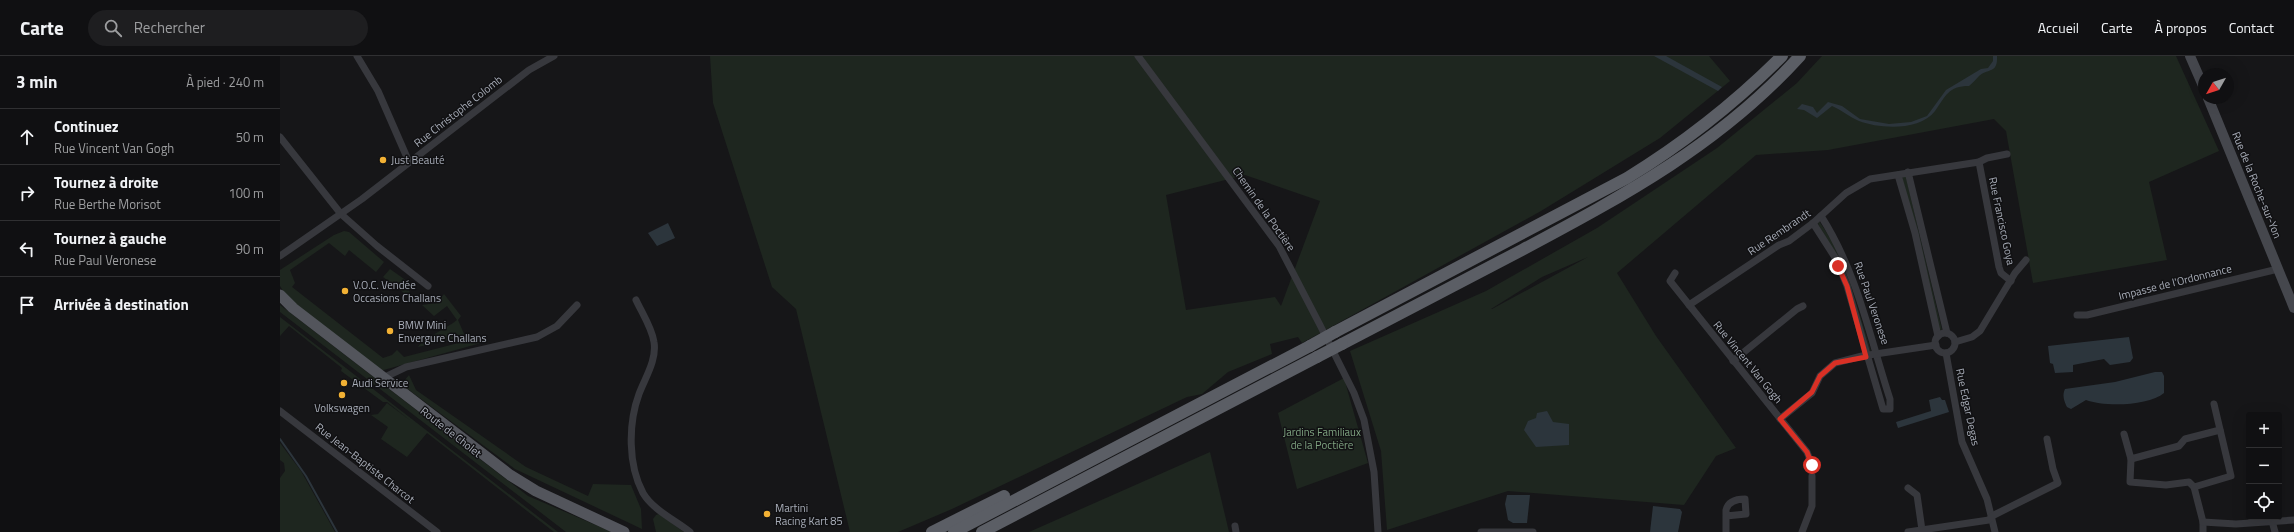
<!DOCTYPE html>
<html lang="fr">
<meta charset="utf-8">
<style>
:root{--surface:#101012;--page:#1e1e20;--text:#f1f3f6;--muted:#9c9d9f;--line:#303032}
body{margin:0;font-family:"Titillium Web",sans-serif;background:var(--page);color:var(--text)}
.controls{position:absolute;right:12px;bottom:12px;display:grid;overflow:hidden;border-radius:4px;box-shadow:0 4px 16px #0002}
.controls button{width:36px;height:36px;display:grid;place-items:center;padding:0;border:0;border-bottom:1px solid var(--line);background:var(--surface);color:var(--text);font:20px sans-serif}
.compass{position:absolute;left:1918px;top:12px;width:36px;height:36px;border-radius:50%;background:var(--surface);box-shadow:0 4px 16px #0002;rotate:231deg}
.stop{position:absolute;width:12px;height:12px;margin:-9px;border:3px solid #d93025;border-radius:50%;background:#fff}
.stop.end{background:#d93025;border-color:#fff;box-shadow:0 1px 4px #0008}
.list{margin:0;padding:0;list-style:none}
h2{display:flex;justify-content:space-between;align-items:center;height:52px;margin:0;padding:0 16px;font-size:17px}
h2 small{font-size:13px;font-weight:400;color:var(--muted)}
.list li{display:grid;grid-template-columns:26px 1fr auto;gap:12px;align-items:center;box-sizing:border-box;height:56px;padding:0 16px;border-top:1px solid var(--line)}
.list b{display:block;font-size:15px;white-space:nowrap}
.list p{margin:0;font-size:13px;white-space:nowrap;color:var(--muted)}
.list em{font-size:13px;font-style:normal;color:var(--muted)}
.icon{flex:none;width:22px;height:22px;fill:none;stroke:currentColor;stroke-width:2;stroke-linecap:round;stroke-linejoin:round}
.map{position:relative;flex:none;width:2014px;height:476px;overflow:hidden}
header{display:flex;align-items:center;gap:24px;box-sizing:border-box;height:56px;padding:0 20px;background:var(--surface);border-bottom:1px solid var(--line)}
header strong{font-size:19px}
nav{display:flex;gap:22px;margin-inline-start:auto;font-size:14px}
.search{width:280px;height:36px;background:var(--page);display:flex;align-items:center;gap:10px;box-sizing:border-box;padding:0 14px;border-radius:22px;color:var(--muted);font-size:15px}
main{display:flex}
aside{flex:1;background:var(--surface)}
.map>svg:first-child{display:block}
.green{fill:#1e261f;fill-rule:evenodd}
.water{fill:#2c353c}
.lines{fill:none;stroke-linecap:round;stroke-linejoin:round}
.stream{stroke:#2c353c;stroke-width:2}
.minor{stroke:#37383d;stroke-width:7}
.secondary{stroke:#45474d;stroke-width:10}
.primary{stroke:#53555c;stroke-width:11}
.trunk{stroke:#5b5e65;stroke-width:12}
.trunk-bridge{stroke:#5b5e65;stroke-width:12}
.route{stroke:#d93025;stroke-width:5}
.poi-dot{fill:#f2b134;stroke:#111113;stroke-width:1.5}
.labels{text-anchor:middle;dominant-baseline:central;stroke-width:3;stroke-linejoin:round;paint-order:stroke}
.street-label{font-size:11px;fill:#a8adb8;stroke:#111113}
.poi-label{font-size:11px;fill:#a8adb8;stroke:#111113;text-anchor:start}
.park-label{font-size:11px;fill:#7fa381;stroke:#111113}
</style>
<header>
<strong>Carte</strong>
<div class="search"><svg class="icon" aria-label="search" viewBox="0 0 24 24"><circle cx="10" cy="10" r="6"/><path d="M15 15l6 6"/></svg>Rechercher</div>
<nav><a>Accueil</a><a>Carte</a><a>À propos</a><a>Contact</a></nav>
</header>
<main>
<aside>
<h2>3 min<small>À pied · 240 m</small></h2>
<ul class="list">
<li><svg class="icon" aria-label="ahead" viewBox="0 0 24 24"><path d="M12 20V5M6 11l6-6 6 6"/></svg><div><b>Continuez</b><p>Rue Vincent Van Gogh</p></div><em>50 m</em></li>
<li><svg class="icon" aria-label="right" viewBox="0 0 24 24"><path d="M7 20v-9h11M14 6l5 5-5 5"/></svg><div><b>Tournez à droite</b><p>Rue Berthe Morisot</p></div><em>100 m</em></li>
<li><svg class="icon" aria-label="left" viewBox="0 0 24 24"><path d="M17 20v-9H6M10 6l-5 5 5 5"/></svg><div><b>Tournez à gauche</b><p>Rue Paul Veronese</p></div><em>90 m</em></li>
<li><svg class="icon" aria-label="arrive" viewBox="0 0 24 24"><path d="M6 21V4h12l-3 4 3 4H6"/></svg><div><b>Arrivée à destination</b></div></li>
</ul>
</aside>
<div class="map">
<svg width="2014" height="476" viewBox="0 0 2014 476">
<rect width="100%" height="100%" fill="#161618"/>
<g class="green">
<path d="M 430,0 L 1429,0 L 1450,25 L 1380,82 L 1261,155 L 1022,287 L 1018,281 L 990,288 L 992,298 L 948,316 L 922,338 L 907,341 L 672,453 L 618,476 L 570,476 L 516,253 L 492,231 L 433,47 ZM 965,119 L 1040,145 L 1001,250 L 995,241 L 906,254 L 886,139 Z"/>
<path d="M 1542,0 L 1896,0 L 1939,95 L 1869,126 L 1887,204 L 1753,227 L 1726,75 L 1714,63 L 1548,94 L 1476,99 L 1337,217 L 1376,280 L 1456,392 L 1436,400 L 1404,449 L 1228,435 L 1107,474 L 1101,395 L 1070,295 L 1206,235 L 1317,172 L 1437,92 L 1517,27 ZM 1308,201 L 1212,253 L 1211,253 L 1262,221 Z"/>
<path d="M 1624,120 L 1626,121 L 1662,274 L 1659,273 L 1622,121 Z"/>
<path d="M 1539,165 L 1562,200 L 1591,295 L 1588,294 L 1558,202 L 1538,168 Z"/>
<path d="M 64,175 L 69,176 L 104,206 L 96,216 L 69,194 L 65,200 L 49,187 L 10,214 L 15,227 L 12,231 L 103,302 L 112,299 L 117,294 L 124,301 L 198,282 L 201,287 L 100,315 L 8,243 L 0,230 L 0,214 L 54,179 Z"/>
<path d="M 110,213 L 127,225 L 130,238 L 124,237 L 103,221 Z"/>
<path d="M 164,238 L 181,260 L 178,264 L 185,280 L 138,291 C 143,283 167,272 177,264 L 167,250 L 154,260 L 142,249 L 157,247 Z"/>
<path d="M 0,249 L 248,440 L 332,476 L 286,476 L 0,256 Z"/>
<path d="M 0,261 L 278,476 L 274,476 L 147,377 L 127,401 L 101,383 L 108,371 L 91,359 L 98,358 L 107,347 L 131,365 L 107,346 L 103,346 L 61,315 L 62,312 L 9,270 L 0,280 Z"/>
<path d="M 129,319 L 136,334 L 246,411 L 308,440 L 313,428 L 351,429 L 361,453 L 362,473 L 235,413 L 125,331 L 124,325 Z"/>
<path d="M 1064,322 L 1088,407 L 1017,433 L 998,357 Z"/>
<path d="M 0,387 L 21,415 L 55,476 L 0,476 L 0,422 L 5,415 L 4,407 L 0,404 Z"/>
<path d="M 930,396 L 949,476 L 749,476 Z"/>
<path d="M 379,458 L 404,476 L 376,476 L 373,463 L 376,459 Z"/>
</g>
<g class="water">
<path d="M 1374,0 L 1386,0 L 1442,31 L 1438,35 Z"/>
<path d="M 1713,0 L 1717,0 C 1718,18 1708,12 1699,20 C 1696,23 1693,27 1689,30 C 1668,30 1666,40 1655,55 C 1640,75 1600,73 1579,65 C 1569,61 1562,54 1552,50 L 1537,62 L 1524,54 L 1517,53 L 1522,48 L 1533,51 L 1537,57 L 1548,46 L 1562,50 L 1580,63 L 1609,68 L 1631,66 L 1647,60 L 1666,34 L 1701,13 L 1708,12 L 1713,5 Z"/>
<path d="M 388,167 L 395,182 L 377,190 L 368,177 Z"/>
<path d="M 1849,281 L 1853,302 L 1850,306 L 1830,309 L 1824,303 L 1793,309 L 1793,316 L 1775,317 L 1773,308 L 1770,307 L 1768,290 Z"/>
<path d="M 1875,316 L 1882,316 L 1884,320 L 1884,337 C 1869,350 1824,351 1806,344 L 1791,353 L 1787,351 C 1784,345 1782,339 1785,333 L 1835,326 Z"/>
<path d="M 1660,341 L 1662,344 L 1665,344 L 1669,356 L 1618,372 L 1616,366 L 1651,355 L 1649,344 Z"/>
<path d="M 1267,355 L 1273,366 L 1289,368 L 1289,389 L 1256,391 L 1244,374 L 1248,365 L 1256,362 L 1257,357 Z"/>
<path d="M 1227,439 L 1250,439 L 1247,467 L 1233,467 L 1228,464 L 1225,448 Z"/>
<path d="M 1373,450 L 1400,453 L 1402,456 L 1398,476 L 1370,476 Z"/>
</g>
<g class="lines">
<path class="stream" d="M 0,383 L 26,420 L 57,476"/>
<g class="minor">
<path d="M 77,0 L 98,35 L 129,106"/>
<path d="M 858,0 L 999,190 L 1040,269 L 1074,337 L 1084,364 L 1094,416 L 1098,476"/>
<path d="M 0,81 L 61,158 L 97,190 L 148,230"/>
<path d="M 1699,106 L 1719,211 L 1721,217 L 1731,225"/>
<path d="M 1628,116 L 1667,277"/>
<path d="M 1618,119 L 1635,177 L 1658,280"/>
<path d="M 1533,167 L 1556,203 L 1567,230 L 1603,353 L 1610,353 L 1610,343 C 1589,279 1578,218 1541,160"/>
<path d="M 0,200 L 82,143 L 249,14 L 274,0"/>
<path d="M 1395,217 L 1390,225 L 1527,396 L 1532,409"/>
<path d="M 356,244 C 362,257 372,272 374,286 C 377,304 365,322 359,338 C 348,368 348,409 363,437 C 373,454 395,464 410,476"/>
<path d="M 1409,249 L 1499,189 L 1509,185 L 1533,167 L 1566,137 L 1590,123 L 1699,106 L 1707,102 L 1727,98"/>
<path d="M 1797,259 L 1807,259 L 1998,213"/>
<circle cx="1665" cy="287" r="10"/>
<path d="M 1675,286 L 1692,281 L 1700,275 L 1735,217 L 1746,204"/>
<path d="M 1666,297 L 1682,386 L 1707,443 L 1715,476"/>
<path d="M 1453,305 L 1517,253 L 1523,250"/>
<path d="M 103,322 L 126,311 L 257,281 L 277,270 L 297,249"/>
<path d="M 0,355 L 157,476"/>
<path d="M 1500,363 L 1532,337 L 1540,320 L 1555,307 L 1582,300 L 1656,289"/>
<path d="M 1844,378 L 1851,403 L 1899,390 L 1905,383 L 1940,374"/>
<path d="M 1851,403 L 1850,426 L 1886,429 L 1909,426 L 1914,431 L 1951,420 L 1934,348"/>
<path d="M 1914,431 L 1923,466 L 1923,476"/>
<path d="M 1628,432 L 1637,439 L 1642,474"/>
<path d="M 1446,460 L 1466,458 L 1465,443 C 1456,443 1448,446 1446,454 L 1446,476"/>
<path d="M 1992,465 L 1995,476"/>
<path d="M 1923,466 L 1956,468 L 2014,464"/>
<path d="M 955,470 L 956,476"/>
<path d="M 1201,476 L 1253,476"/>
<path d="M 1522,476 L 1532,450 L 1532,420"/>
<path d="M 1628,476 L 1709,464 L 1712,460 L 1778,427 L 1773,413 L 1767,383"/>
</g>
<g class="secondary">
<path d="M 1910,0 L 1924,32"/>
<path d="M 1928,42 L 2014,252"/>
</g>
<path class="primary" d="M 0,239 L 13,252 L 230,419 L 256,435 L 344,476"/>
<g class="trunk">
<path d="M 1055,276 L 1347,122 C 1404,87 1455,47 1502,0"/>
<path d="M 1062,288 C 1122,257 1182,225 1242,194 C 1345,139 1440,88 1520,0"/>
<path d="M 652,476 L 724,440"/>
<path d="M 674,476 L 1030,290"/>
<path d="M 702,476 L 1037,301"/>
</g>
<g class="trunk-bridge">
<path d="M 1030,290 L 1055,276"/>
<path d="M 1037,301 L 1062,288"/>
</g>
</g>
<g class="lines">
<path class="route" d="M 1532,409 L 1527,396 L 1500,363 L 1532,336 L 1540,320 L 1555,307 L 1586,301 L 1567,230 L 1558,210"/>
</g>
<g class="poi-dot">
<circle cx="103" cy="104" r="4"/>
<circle cx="65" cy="235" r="4"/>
<circle cx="110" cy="275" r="4"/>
<circle cx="64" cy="327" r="4"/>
<circle cx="62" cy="339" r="4"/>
<circle cx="487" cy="458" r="4"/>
</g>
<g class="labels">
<g class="street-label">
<text transform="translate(178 55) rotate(-38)">Rue Christophe Colomb</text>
<text transform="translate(1977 129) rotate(68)">Rue de la Roche-sur-Yon</text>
<text transform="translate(984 153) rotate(55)">Chemin de la Poctière</text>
<text transform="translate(1722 165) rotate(78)">Rue Francisco Goya</text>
<text transform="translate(1499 176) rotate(-34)">Rue Rembrandt</text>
<text transform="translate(1895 226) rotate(-14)">Impasse de l'Ordonnance</text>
<text transform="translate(1592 247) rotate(71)">Rue Paul Veronese</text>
<text transform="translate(1468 306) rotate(51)">Rue Vincent Van Gogh</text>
<text transform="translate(1688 351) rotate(78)">Rue Edgar Degas</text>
<text transform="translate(171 376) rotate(38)">Route de Cholet</text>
<text transform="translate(85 407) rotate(38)">Rue Jean-Baptiste Charcot</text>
</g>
<g class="poi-label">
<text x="111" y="104">Just Beauté</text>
<text x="73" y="229">V.O.C. Vendée<tspan x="73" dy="13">Occasions Challans</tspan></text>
<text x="118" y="269">BMW Mini<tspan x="118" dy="13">Envergure Challans</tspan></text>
<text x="72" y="327">Audi Service</text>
<text x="62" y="352" text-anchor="middle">Volkswagen</text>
<text x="495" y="452">Martini<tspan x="495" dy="13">Racing Kart 85</tspan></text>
</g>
<g class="park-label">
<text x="1042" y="376">Jardins Familiaux<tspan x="1042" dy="13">de la Poctière</tspan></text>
</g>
</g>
</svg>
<div class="controls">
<button>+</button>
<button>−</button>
<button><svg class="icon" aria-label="locate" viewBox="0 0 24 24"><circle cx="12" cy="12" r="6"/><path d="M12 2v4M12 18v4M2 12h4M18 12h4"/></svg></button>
</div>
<svg class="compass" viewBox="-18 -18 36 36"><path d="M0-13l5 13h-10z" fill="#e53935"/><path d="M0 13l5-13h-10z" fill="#9c9d9f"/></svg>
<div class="stop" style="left:1532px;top:409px"></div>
<div class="stop end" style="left:1558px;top:210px"></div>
</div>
</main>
